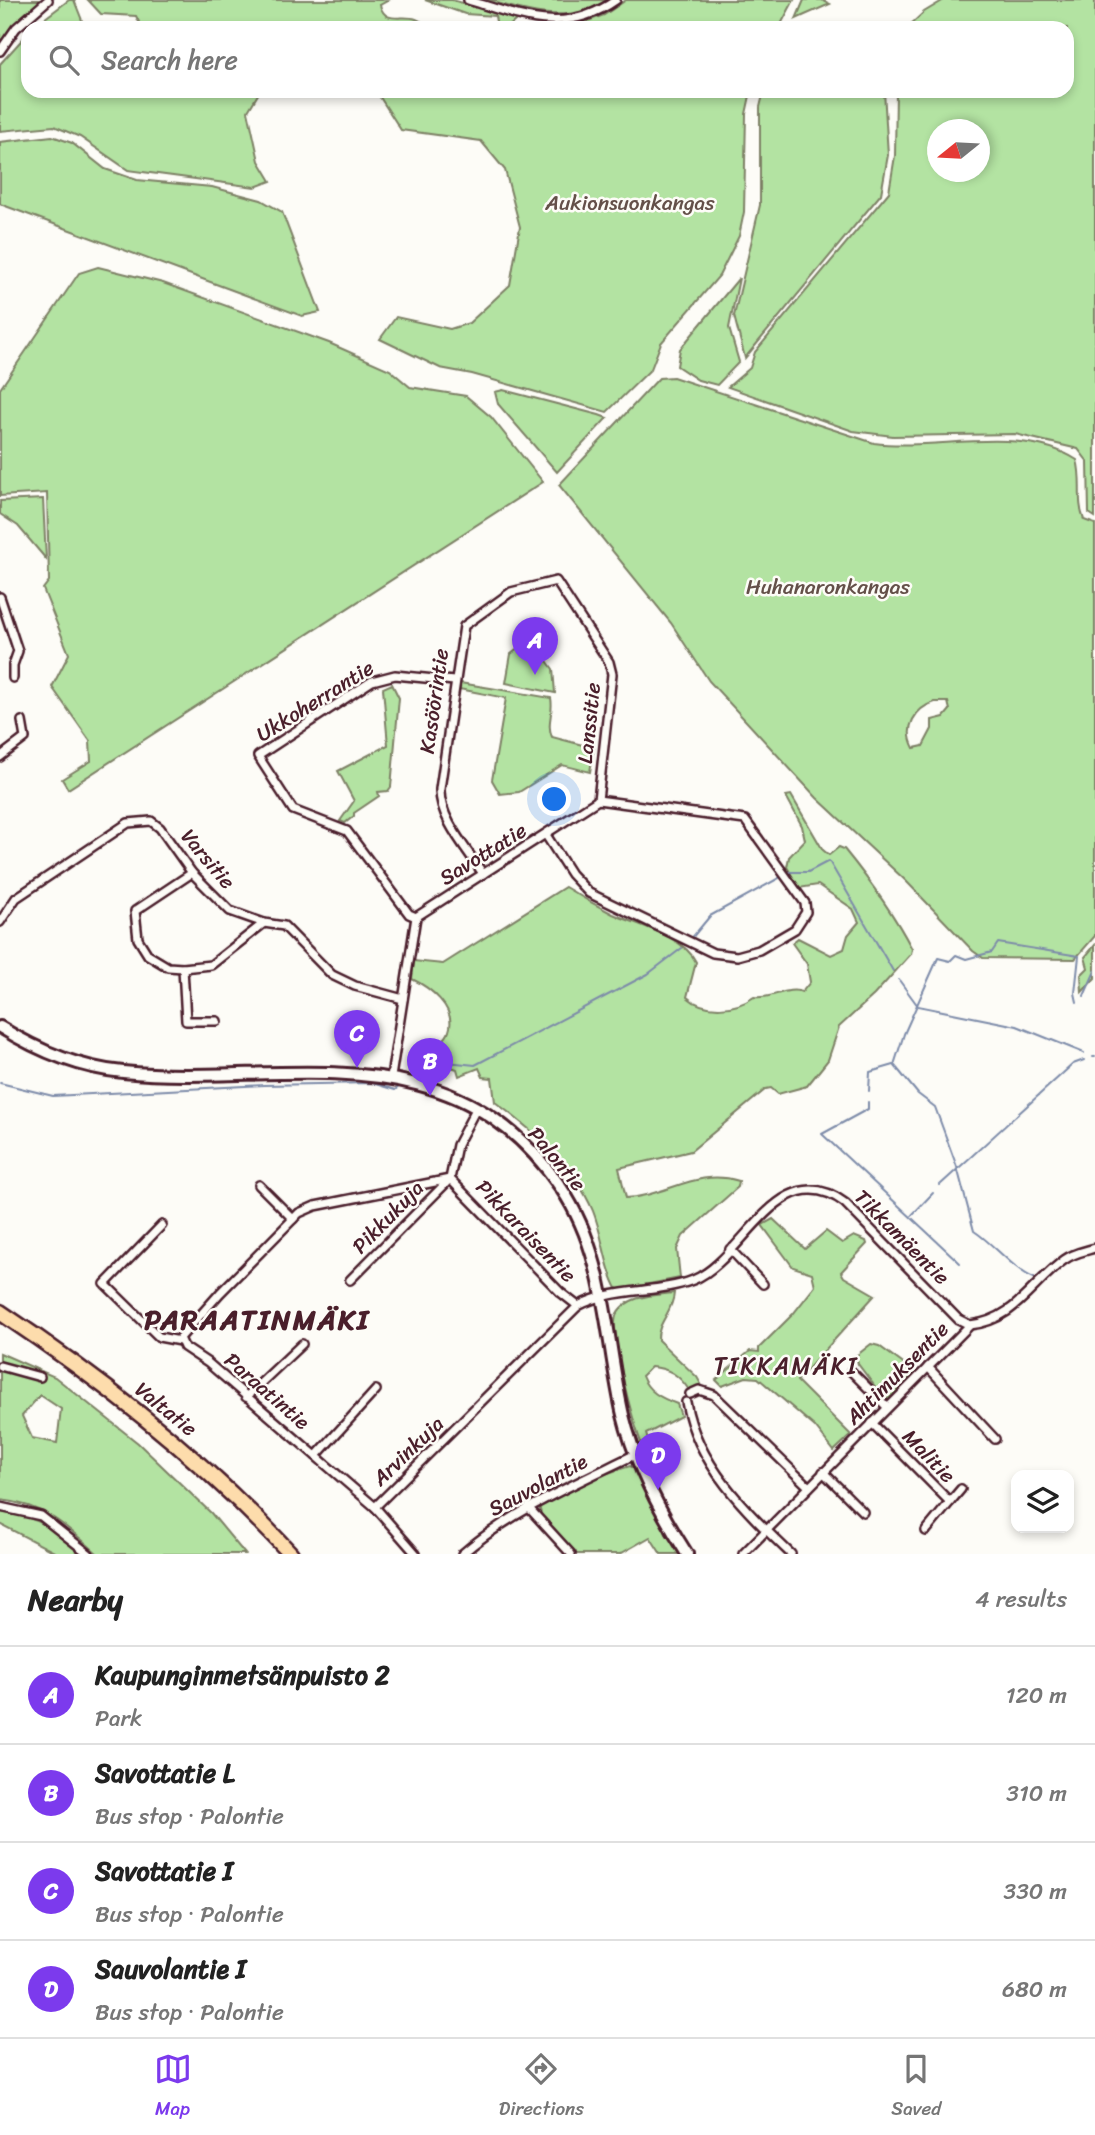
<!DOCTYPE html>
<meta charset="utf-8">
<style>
:root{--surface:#fff;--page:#f2f2f2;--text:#222;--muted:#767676;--line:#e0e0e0;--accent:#7c3aed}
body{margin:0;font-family:Sriracha,sans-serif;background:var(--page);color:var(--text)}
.controls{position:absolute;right:21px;bottom:21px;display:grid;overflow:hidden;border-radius:14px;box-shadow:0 4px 10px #0003}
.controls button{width:63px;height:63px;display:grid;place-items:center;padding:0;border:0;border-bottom:2px solid var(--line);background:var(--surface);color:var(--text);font:35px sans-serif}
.compass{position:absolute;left:927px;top:119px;width:63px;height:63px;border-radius:50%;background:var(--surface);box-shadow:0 4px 10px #0003;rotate:252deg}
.you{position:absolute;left:555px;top:800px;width:24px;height:24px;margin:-18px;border:5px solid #fff;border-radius:50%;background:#1a73e8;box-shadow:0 0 0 10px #1a73e833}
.badge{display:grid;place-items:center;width:46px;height:46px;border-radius:50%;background:var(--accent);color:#fff;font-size:23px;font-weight:700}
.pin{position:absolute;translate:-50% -58px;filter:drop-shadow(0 2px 4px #0008)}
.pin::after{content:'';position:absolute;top:37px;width:24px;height:21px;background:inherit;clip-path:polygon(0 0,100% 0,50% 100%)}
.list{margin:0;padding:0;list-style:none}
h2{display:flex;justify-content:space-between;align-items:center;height:91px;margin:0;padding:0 28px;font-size:30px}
h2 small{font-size:23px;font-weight:400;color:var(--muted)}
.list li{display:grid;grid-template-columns:46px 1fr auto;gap:21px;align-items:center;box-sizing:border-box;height:98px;padding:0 28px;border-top:2px solid var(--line)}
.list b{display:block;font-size:26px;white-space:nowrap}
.list p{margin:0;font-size:23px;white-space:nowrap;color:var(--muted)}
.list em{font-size:23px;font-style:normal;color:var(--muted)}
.icon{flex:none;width:38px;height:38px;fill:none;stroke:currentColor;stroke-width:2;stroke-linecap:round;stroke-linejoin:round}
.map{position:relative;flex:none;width:1095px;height:1554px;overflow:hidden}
.search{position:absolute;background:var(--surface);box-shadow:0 4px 10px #0003;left:21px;right:21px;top:21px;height:77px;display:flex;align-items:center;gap:18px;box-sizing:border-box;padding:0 24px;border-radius:21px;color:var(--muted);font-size:26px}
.sheet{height:483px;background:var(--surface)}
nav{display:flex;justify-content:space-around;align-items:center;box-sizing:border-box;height:98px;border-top:2px solid var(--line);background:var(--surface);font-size:19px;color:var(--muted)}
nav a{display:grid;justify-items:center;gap:4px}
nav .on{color:var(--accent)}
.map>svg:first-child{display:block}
.green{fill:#b3e3a2;stroke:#7e8166;stroke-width:2;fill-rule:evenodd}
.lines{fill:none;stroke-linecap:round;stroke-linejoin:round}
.stream{stroke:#7d8ba9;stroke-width:2}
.street-casing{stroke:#4a1f2b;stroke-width:12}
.secondary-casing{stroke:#4a1f2b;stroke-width:16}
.highway-casing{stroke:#4a1f2b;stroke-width:19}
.street{stroke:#fdfcf7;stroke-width:7}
.secondary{stroke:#fdfcf7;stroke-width:10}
.highway{stroke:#fddcac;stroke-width:14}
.labels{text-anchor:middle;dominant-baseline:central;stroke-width:5;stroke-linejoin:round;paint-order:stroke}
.park-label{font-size:21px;fill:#645049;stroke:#fdfcf7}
.street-label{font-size:21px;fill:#4a1f2b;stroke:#fdfcf7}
.quarter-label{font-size:24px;letter-spacing:2px;fill:#4a1f2b;stroke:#fdfcf7}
.district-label{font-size:28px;font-weight:bold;letter-spacing:2px;fill:#4a1f2b;stroke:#fdfcf7}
</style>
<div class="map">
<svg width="1095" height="1554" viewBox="0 0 1095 1554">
<rect width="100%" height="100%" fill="#fdfcf7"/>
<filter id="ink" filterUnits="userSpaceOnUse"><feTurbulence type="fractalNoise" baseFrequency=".0143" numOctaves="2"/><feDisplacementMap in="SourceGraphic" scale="14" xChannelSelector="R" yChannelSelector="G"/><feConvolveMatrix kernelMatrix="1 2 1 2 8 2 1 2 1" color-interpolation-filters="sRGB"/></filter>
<g filter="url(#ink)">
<g class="green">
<path d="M 0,0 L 41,0 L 0,42 Z"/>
<path d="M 69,0 L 74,0 L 85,28 L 32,28 Z"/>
<path d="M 88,0 L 389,0 L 380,5 C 385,25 402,14 416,19 C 422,21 427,26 433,28 L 142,28 L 136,16 L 101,14 Z"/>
<path d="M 425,0 L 452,0 L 513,17 L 515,21 L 507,28 L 497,28 L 495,16 L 465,14 Z"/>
<path d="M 487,0 L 608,0 C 569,25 528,12 487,0 Z"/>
<path d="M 626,0 L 794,0 L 779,28 L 568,28 L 604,15 Z"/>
<path d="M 804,0 L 822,0 L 830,4 L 796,19 Z"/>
<path d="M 944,0 L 1095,0 L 1095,517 L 1089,513 L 1088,462 L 1078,449 L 1015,434 L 893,436 L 853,431 L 728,387 L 750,368 L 755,352 L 889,192 L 895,156 L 896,91 L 1067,91 L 1067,28 L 907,28 L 924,12 ZM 937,130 L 979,130 L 979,172 L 937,172 Z"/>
<path d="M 28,33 L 28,91 L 260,91 L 248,111 L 259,161 L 271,181 L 255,187 L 128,170 L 80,137 L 54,126 L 0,131 L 0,64 Z"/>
<path d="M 376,91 L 751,91 L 746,114 L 744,212 L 739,236 L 719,276 L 661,343 L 651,369 L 607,412 L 472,374 L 440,368 L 380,339 L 396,317 L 450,329 L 469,323 L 510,285 L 520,227 L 505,170 L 481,141 L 401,130 Z"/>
<path d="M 764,91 L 884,91 L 888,155 L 881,194 L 745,358 L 734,316 L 760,205 L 760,107 Z"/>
<path d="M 52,136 L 72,143 L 105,169 L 137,180 L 212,187 L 261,200 L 282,212 L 320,312 L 302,316 L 0,204 L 0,142 Z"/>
<path d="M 98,267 L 163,283 L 329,343 L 390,370 L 410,387 L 466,396 L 491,417 L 543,482 L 68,789 L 62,779 L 91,761 L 90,741 L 52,687 L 69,654 L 43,589 L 49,581 L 47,493 L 0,496 L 0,389 L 79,273 Z"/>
<path d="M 739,278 L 729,328 L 739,362 L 717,385 L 698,380 L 677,366 L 680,349 Z"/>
<path d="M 673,377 L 874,443 C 937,451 1021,424 1077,460 C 1083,480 1076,501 1084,520 L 1095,524 L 1095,936 L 1075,959 L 983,958 L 973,951 L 906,881 L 817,798 L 709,681 L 671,623 L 559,485 L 659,378 ZM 935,702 L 948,702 L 950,710 L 944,717 L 932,720 L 932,729 L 923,746 L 914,748 C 903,728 915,708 935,702 Z"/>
<path d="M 503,390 L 599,415 L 607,418 L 557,472 L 498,404 L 495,392 Z"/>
<path d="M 43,499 L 46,559 L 18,526 L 0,514 L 0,501 Z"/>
<path d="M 531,639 L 553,669 L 555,693 L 506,683 L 511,654 Z"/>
<path d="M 460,683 L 551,698 C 554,713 546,723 552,737 L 594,748 L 590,772 L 562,765 L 519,792 L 500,794 L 492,780 L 506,698 L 459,689 Z"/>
<path d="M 392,684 L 399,698 L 391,787 L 388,791 L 378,792 L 379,796 L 354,813 L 354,816 L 345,823 L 340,821 L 354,801 L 338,771 L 388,745 L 383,688 Z"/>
<path d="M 791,795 L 823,850 L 829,855 L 839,847 L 844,849 C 870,881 893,912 912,949 L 911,954 L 874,995 L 839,1027 L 828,1060 L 807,1086 L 778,1094 L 771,1088 L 766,1089 L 691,1151 L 619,1168 L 626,1198 C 667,1196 697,1168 739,1181 L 738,1187 L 683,1236 L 677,1249 L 680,1278 L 618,1290 C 605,1268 603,1236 593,1211 C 574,1166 534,1131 495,1102 L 492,1078 L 483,1077 L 479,1068 L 459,1076 L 457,1069 L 421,1056 L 422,1052 C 431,1047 446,1042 449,1031 C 457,1008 429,987 412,979 L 414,961 L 443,964 L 565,887 C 581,897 597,906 613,914 C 640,926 683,936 696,962 L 687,997 C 705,1013 736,1010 754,997 C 771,1000 787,986 802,992 L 810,982 L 807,964 L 792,943 L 798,938 L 831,955 L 844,949 L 848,935 L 859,922 L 853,909 L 818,885 L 799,888 L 787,867 L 789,857 L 805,840 L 802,826 L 786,796 Z"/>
<path d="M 1095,945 L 1095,978 L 1082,992 L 1081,975 L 1088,968 L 1085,957 Z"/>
<path d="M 773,1219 L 805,1249 L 826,1231 L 842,1243 L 854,1236 L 866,1241 L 867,1244 L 841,1272 L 844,1277 L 875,1295 L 797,1381 L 851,1435 L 834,1451 L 815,1427 L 758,1378 L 746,1377 L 722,1386 L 716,1380 L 750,1351 L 759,1352 L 759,1348 L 793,1314 L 815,1286 L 812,1273 L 793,1267 L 762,1225 Z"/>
<path d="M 674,1293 C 673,1312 657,1322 658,1340 L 697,1377 L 701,1384 L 689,1390 C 679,1375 669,1368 651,1367 L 642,1376 C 648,1392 661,1398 677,1404 L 681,1416 L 646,1434 L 659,1473 L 656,1474 C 640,1458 609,1337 616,1316 C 624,1295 656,1295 674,1293 Z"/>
<path d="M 871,1344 L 879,1346 L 917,1374 L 886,1401 L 858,1364 L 856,1356 Z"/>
<path d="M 0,1353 L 55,1377 L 138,1443 L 211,1513 L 245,1554 L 98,1554 C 67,1526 43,1504 0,1500 ZM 40,1395 L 61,1409 L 57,1443 L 32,1438 L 22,1416 Z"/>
<path d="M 630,1466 L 637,1470 L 662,1521 L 666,1534 L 682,1554 L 661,1554 L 650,1537 L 620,1554 L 575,1554 L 542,1517 L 539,1506 L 595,1477 Z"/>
<path d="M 0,1512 C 40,1517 54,1528 83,1554 L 58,1554 L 0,1524 Z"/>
</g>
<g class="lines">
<g class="stream">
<path d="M 789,872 L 808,872 L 829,861 L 893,971"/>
<path d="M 691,939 L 710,916 L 779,878"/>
<path d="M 899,980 L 918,1006 L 1017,1026 L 1084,1053"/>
<path d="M 1084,996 L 1095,971"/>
<path d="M 1093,1057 L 1095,1057"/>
<path d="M 419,1059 L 475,1065 L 648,974 L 682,948"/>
<path d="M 895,1066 L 918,1094 L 935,1107 L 957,1167 L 974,1231 C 994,1244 1014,1270 1034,1278"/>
<path d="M 0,1083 L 53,1096 L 264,1085 L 372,1083 L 395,1090 L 400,1086"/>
<path d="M 869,1091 L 870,1072 L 894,1065 L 904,1034 L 938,958 L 950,961 L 956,955 L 966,959 L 992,952 L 998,943 L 1079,956 L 1075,993 L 1077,1002"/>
<path d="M 868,1102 L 868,1109 L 822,1134 L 960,1263"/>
<path d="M 940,1185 L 1073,1064 L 1084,1060"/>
<path d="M 912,1215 L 933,1193"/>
</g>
<defs>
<g id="street">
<path d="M 468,0 C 523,17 565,36 616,0"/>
<path d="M 0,51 L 16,28 L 48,0"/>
<path d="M 0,597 L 18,651 L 13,665 L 13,678"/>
<path d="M 0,757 L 25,738 L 22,721"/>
<path d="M 192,873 L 135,911 L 138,939 L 148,955 L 168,967 L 183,968 L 211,965 L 264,923"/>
<path d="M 483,874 C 468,850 439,819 440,789 L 464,626 L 511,592 L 556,581 L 609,662 L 612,674 L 598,800"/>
<path d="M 416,917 L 409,914 L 347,831 L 293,810 L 258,756 L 372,681 L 395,675 L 454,681"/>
<path d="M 0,922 L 16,898 L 128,823 L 151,821 L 160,828 L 192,873 L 230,911 L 264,923 L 284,926 L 332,975 L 355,986 L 403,999"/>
<path d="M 183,968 L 186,1021 L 217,1021"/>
<path d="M 391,1077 L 416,917 L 598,800 L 745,820 L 805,903 L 806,912 L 795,929 L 759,950 L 737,956 L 713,953 L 589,893 L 571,874 L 546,835"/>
<path d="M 450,1179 L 560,1292 L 578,1306"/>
<path d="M 450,1179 L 457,1145 L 476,1109"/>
<path d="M 259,1185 L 293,1219"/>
<path d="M 162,1225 L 105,1284 L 159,1337 L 180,1341"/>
<path d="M 730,1249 L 763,1284"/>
<path d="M 350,1280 L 450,1179"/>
<path d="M 0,1366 L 40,1377"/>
<path d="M 928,1367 L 995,1439"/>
<path d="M 851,1371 L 887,1407"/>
<path d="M 690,1394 L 699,1390 L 714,1395 L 809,1487"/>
<path d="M 246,1397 L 302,1344"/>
<path d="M 686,1402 C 697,1465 747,1512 791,1554"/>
<path d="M 872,1423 L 950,1502 L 961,1489"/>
<path d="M 316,1456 L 376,1390"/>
<path d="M 823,1472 L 863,1512"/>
<path d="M 0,1507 L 41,1516 L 89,1554"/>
<path d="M 375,1507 L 578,1306 C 613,1287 657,1294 693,1280 C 743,1261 779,1153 845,1203 L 958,1319 L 970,1325"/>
<path d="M 528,1507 L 571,1554"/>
<path d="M 926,1531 L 950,1502"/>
<path d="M 416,1554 L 375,1507 L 208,1363 L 184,1347 L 180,1338 L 220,1293 L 299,1213 L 315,1206 L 450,1179"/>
<path d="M 462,1554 C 513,1510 575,1484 636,1454"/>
<path d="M 743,1554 L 970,1325 C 1015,1320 1030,1285 1064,1260 C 1073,1253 1085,1251 1095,1248"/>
</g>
<path id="secondary" d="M 0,1027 C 37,1050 79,1068 123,1072 C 283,1088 450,1025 561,1188 C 607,1256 605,1337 623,1415 C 635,1464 660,1512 687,1554"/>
<path id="highway" d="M 0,1312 C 105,1382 205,1461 291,1554"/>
</defs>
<use href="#street" class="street-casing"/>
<use href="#secondary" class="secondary-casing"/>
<use href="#highway" class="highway-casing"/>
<use href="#street" class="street"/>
<use href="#secondary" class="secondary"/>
<use href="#highway" class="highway"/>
</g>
</g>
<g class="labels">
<g class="park-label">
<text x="630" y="203">Aukionsuonkangas</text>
<text x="828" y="587">Huhanaronkangas</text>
</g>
<g class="street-label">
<text transform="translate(315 701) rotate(-32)">Ukkoherrantie</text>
<text transform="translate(434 701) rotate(-82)">Kasöörintie</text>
<text transform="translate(589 723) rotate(-84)">Lanssitie</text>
<text transform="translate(483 854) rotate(-32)">Savottatie</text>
<text transform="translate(208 859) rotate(50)">Varsitie</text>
<text transform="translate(557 1159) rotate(50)">Palontie</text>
<text transform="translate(388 1217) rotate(-46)">Pikkukuja</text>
<text transform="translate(526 1231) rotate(46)">Pikkaraisentie</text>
<text transform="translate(902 1237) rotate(45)">Tikkamäentie</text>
<text transform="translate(897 1373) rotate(-45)">Ahtimuksentie</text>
<text transform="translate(267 1391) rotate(41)">Paraatintie</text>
<text transform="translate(166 1409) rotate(39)">Valtatie</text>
<text transform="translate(408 1451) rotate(-44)">Arvinkuja</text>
<text transform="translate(929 1456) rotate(46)">Malitie</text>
<text transform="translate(538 1485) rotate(-28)">Sauvolantie</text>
</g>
<g class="quarter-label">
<text x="786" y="1366">TIKKAMÄKI</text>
</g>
<g class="district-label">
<text x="257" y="1319">PARAATINMÄKI</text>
</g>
</g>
</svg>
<div class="controls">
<button><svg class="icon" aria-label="layers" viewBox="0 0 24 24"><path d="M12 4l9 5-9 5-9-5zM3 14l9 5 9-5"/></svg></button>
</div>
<svg class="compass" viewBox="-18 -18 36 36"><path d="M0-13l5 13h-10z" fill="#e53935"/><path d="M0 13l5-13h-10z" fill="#767676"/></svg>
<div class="you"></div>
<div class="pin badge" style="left:535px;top:675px">A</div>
<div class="pin badge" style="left:430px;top:1096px">B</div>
<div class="pin badge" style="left:357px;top:1068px">C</div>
<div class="pin badge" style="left:658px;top:1490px">D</div>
<div class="search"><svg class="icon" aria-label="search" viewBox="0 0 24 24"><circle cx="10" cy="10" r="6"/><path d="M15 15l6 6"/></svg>Search here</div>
</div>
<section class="sheet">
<h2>Nearby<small>4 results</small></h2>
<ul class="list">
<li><span class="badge">A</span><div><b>Kaupunginmetsänpuisto 2</b><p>Park</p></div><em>120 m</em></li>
<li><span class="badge">B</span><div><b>Savottatie L</b><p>Bus stop · Palontie</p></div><em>310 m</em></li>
<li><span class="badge">C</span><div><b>Savottatie I</b><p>Bus stop · Palontie</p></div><em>330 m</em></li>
<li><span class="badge">D</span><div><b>Sauvolantie I</b><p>Bus stop · Palontie</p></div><em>680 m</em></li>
</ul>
</section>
<nav>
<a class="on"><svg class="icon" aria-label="map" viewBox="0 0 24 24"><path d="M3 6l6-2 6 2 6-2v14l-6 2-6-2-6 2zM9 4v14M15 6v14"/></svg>Map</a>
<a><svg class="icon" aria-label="directions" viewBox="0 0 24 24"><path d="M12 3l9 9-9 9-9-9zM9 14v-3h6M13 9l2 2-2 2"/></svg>Directions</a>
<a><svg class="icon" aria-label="saved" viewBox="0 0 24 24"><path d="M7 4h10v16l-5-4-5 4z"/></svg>Saved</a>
</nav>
